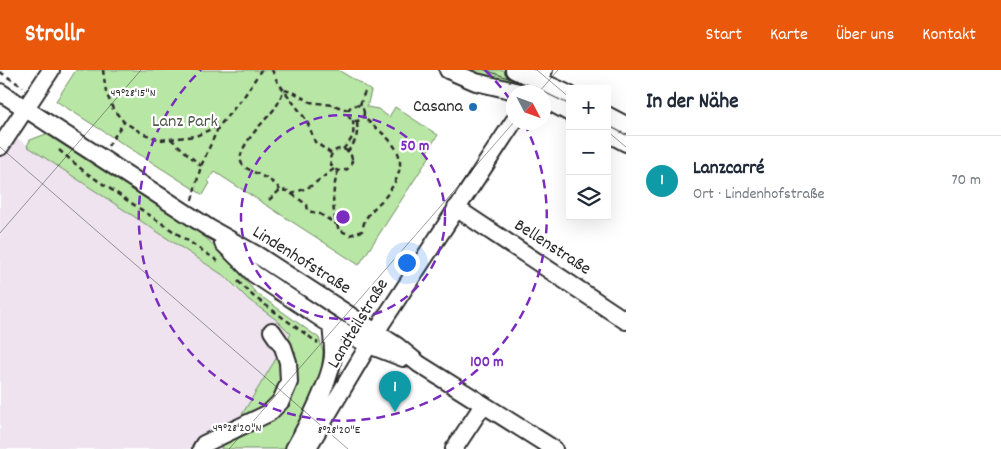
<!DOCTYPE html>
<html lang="de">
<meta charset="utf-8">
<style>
:root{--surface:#fff;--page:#f2f2f3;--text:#1f2937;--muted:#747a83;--line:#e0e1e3;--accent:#ea580c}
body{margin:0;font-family:Dekko,sans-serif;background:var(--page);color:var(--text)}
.controls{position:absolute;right:15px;top:15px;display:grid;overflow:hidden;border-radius:0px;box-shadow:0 5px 20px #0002}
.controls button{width:45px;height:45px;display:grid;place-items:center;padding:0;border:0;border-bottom:1px solid var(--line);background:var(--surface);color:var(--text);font:25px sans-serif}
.compass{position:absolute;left:506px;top:15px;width:45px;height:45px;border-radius:50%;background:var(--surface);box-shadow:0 5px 20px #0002;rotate:131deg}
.you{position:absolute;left:406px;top:192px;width:18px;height:18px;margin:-12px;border:4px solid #fff;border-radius:50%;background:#1a73e8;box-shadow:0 0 0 8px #1a73e833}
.badge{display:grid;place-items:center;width:32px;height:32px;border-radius:50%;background:var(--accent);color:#fff;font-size:16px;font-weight:700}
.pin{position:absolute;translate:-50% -41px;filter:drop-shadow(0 1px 2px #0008)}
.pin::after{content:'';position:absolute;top:26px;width:18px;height:15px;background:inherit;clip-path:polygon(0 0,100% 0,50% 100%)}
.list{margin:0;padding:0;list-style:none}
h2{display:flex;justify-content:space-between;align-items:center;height:65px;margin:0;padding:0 20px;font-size:21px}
h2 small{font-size:16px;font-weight:400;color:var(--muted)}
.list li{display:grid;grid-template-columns:32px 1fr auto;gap:15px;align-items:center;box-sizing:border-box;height:90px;padding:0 20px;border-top:1px solid var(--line)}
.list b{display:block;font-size:19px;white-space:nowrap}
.list p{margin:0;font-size:16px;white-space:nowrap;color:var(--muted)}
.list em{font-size:16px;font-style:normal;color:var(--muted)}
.icon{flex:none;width:28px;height:28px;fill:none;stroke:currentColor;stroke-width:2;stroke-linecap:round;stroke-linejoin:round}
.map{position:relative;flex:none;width:626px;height:379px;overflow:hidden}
header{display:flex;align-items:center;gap:30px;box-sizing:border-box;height:70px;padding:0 25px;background:var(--accent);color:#fff}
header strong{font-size:24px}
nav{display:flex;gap:28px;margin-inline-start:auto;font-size:18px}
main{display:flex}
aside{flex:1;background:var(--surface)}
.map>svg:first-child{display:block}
.built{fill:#eee3ef}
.green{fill:#b8e6a4;stroke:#728868}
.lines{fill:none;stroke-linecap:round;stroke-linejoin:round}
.minor-casing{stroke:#2b2b2b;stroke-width:20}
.path{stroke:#2b2b2b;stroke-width:2.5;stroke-dasharray:5 4;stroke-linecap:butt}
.minor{stroke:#fff;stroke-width:16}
.tram{stroke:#2b2b2b;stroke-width:1}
.ticks{fill:none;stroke:#2b2b2b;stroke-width:1;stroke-opacity:0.45}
.ring{fill:none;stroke:#7b2cbf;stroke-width:2.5;stroke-dasharray:9 6}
.poi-dot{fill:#1f6fb2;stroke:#fff;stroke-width:2}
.labels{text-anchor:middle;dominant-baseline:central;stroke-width:4.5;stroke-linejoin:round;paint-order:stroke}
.poi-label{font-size:18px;fill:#2b2b2b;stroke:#fff;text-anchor:end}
.park-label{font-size:18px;fill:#4e5a49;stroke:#fff}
.street-label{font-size:18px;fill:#2b2b2b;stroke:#fff}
.ticks-label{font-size:12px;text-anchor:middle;fill:#2b2b2b;stroke:#fff;stroke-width:4.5;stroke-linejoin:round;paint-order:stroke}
.centre{fill:#7b2cbf;stroke:#fff;stroke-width:2.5}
.ring-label{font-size:15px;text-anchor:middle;font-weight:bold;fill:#7b2cbf;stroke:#fff;stroke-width:4.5;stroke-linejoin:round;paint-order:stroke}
</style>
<header>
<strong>Strollr</strong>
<nav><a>Start</a><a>Karte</a><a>Über uns</a><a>Kontakt</a></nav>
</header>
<main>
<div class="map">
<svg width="626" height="379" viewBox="0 0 626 379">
<rect width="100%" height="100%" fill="#fff"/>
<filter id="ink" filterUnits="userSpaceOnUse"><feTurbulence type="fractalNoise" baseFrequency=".02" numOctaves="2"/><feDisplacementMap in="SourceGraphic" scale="10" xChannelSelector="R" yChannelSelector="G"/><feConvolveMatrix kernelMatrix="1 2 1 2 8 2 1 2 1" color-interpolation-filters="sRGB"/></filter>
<g filter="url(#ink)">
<path class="built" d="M 0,57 L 227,206 L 306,267 L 275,379 L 0,379 Z"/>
<g class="green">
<path d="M 76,0 L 338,0 L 360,13 L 371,21 L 367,37 L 378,39 L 389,47 L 395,37 L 438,65 L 426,83 L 430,86 L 359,195 L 215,102 L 208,111 L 210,113 L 203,125 L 56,31 Z"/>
<path d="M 448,0 L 514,0 L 537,11 L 531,22 Z"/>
<path d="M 46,64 L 201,164 L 223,183 L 255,222 L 319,268 L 323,281 L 321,306 L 314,324 L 289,379 L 221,379 L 291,264 L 278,251 L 249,230 L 226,207 L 27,76 L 30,70 Z"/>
</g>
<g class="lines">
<defs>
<g id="minor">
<path d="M 448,0 L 476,12 L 519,22"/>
<path d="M 514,0 C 533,9 552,15 570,25"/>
<path d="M 0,22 L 209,158 L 257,185 L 397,276 L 419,294 L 554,379"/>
<path d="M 531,22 L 544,0"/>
<path d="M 544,29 L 570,43"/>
<path d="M 607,45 L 626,55"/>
<path d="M 607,63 L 626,73"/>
<path d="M 0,77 L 51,0"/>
<path d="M 456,138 L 626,251"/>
<path d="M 223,173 L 254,204 L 331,255 L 369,275 L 403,288"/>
<path d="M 201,379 L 204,374 L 269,343 L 281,331 L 289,312 L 288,292 L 283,277 L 272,261"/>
<path d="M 294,379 C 306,358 334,305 333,282 C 333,273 332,264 331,255"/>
<path d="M 307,379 L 383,251 L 514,51"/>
<path d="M 454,379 L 483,335"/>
</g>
</defs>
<use href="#minor" class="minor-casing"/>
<g class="path">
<path d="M 103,0 L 106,22 L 113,39 L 124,52 L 142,63 L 160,70 L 196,66 L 220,55 L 245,25 L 261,0"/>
<path d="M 272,0 L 277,11 L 307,51 L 315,72 L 332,84"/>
<path d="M 0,2 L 23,17"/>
<circle cx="356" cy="43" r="8"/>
<path d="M 360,35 L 366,18"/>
<path d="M 171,69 L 201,96"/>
<path d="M 108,76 L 124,52"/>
<path d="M 343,79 C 354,67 354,66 353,50"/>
<circle cx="341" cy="90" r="11"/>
<path d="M 59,80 L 85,102 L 218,191"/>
<path d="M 347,82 C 357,71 358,64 357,51"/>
<path d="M 338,101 C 332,120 331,142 339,160 L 350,165 L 362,161 C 363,157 364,151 367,147 C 372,139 380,133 386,126 C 415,87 395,73 363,47"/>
<path d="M 280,120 C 274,109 255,104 245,97 C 227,85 269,47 275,38 C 279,33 281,26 284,20 L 293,22 L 310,32 L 333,35 L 348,40"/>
<path d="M 292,124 L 307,135 L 308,141 L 320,144 L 336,154"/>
<path d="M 192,130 L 201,96 L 219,56"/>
<path d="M 269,130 L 280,120 L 288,121 L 292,124 L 311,116 L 334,99"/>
<path d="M 238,211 L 253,226 L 318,273"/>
</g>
<use href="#minor" class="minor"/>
<g class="tram">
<path d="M 485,0 L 534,17 L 570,35"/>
<path d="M 607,55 L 626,65"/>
</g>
</g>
</g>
<path class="ticks" d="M 537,0 L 570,28M 539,22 L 558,0M 607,61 L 626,77M 0,77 L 348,379M 0,163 L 141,0M 229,379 L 514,52"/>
<g class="ring">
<circle cx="343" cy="147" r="102"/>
<path d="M485 0A204 204 0 0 1 513 34M524 53A204 204 0 1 1 201 0"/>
</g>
<circle class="poi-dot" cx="473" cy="37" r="5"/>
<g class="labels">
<g class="poi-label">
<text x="463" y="37">Casana</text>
</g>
<g class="park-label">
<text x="185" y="52">Lanz Park</text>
</g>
<g class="street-label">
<text transform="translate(552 178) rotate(33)">Bellenstraße</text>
<text transform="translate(301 191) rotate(32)">Lindenhofstraße</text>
<text transform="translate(359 254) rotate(-59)">Landteilstraße</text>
</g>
</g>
<g class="ticks-label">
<text x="133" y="26">49°28'15"N</text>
<text x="237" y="361">49°28'20"N</text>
<text x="339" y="363">8°28'20"E</text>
</g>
<circle cx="343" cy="147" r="8" class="centre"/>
<g class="ring-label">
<text x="415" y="80">50 m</text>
<text x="487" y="296">100 m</text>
</g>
</svg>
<div class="controls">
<button>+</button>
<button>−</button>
<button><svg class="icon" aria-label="layers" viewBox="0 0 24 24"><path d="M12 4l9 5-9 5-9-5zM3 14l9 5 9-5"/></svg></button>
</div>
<svg class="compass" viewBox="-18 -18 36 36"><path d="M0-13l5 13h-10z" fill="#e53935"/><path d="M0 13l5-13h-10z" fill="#747a83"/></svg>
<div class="you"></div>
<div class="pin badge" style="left:395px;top:342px;background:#0f9aa8">1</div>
</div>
<aside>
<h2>In der Nähe<small></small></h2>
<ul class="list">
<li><span class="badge" style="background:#0f9aa8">1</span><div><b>Lanzcarré</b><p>Ort · Lindenhofstraße</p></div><em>70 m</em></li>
</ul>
</aside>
</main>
